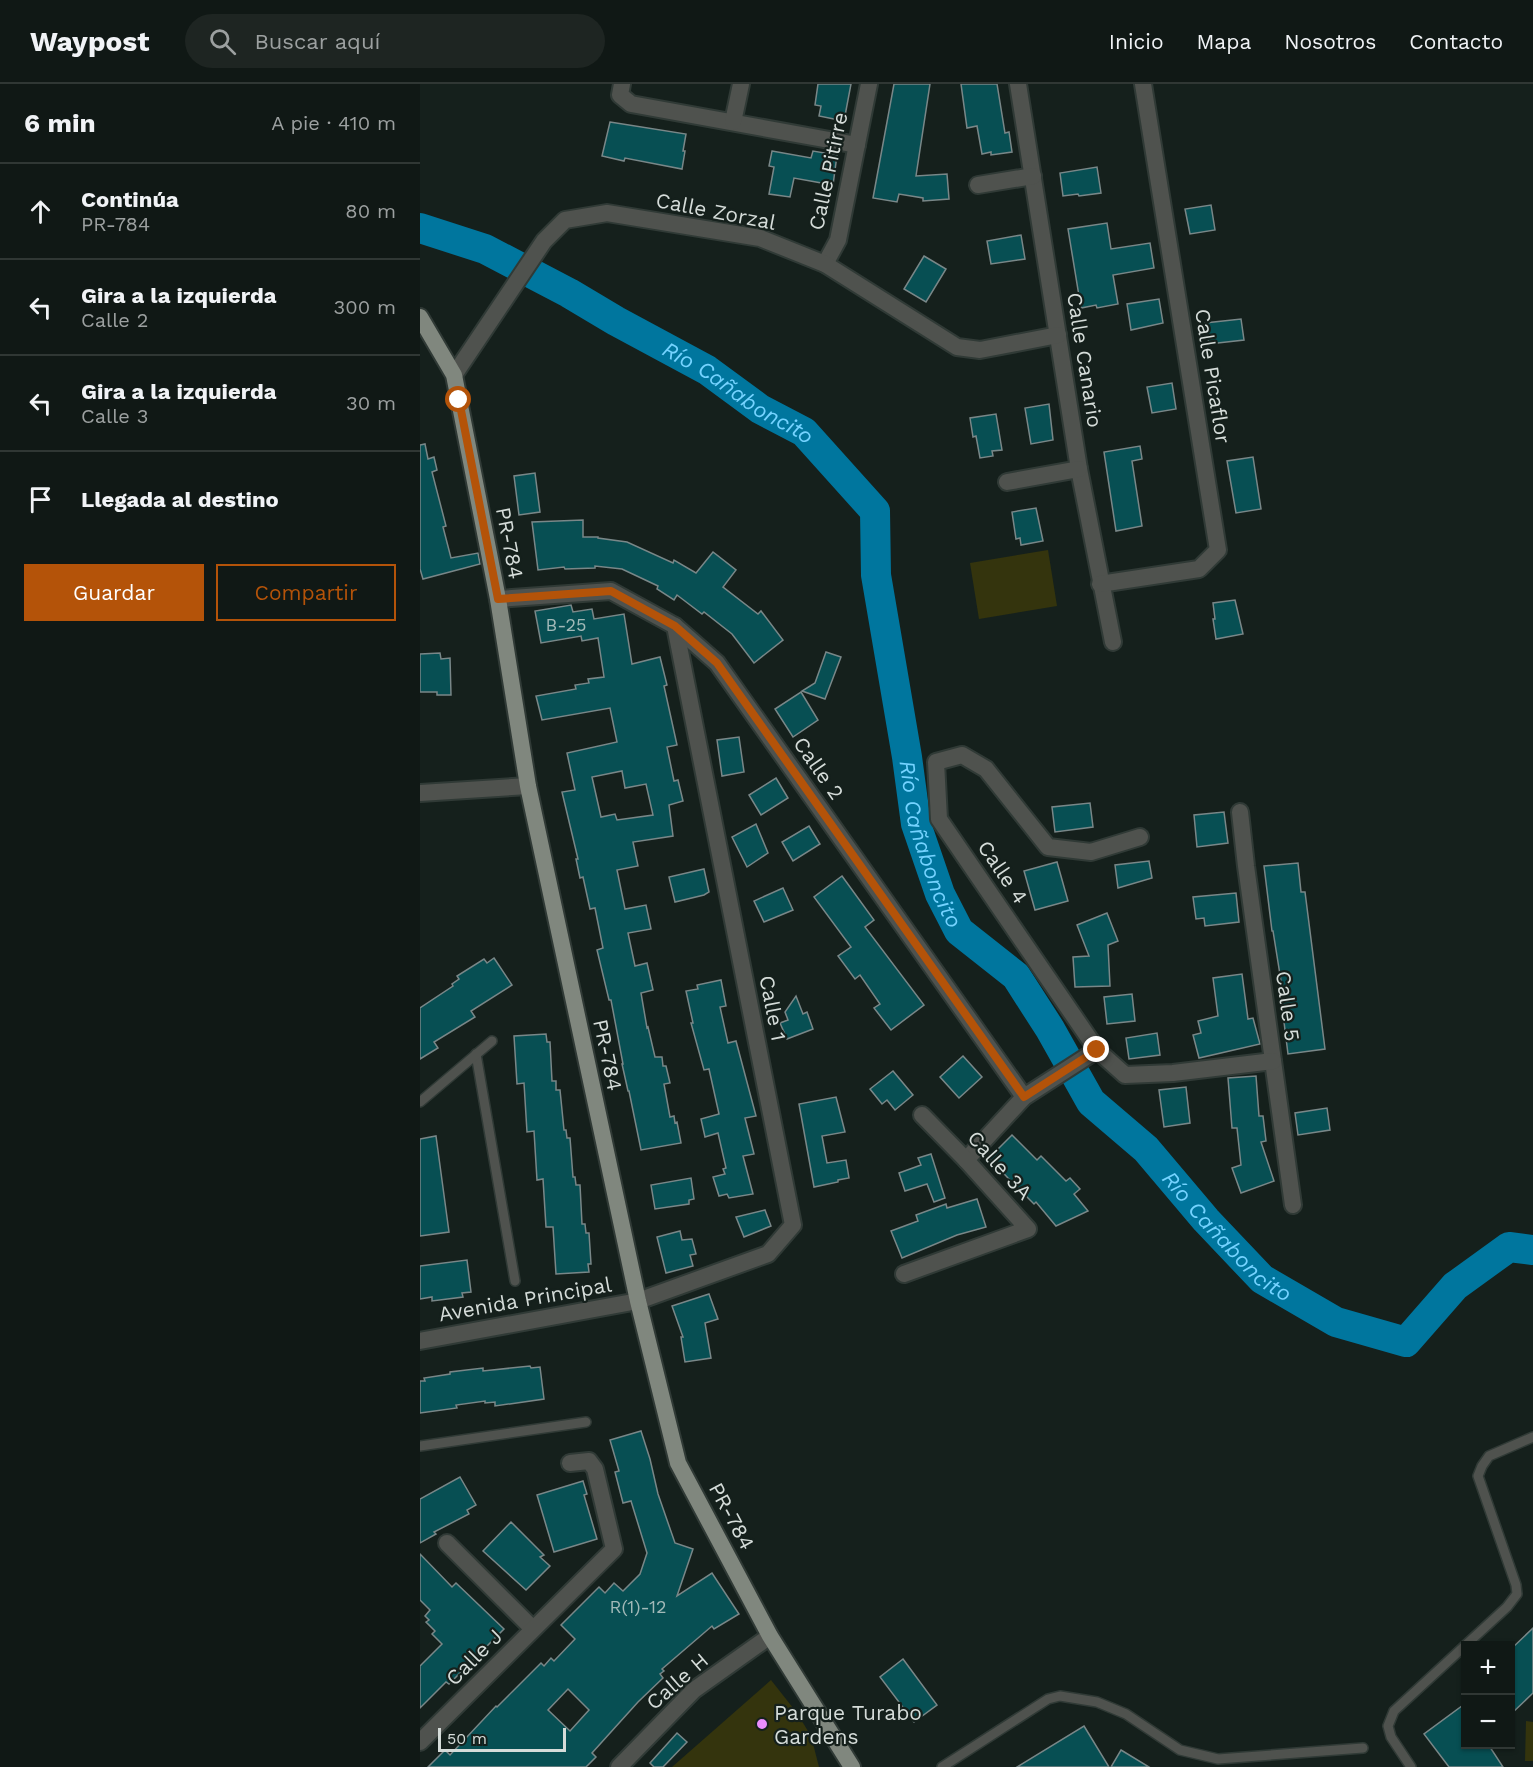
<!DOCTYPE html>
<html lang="es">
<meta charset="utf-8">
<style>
:root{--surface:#101815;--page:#1e2522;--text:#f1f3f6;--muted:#9ca0a0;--line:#303734;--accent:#b45309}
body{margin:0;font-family:"Work Sans",sans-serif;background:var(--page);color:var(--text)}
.controls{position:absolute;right:18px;bottom:18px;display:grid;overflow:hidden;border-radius:0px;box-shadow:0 2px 4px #0004}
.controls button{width:54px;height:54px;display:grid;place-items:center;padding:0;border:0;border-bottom:2px solid var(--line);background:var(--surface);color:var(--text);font:30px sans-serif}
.scale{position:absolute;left:18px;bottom:15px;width:128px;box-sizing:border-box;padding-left:6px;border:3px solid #d5dcd9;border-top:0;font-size:16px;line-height:21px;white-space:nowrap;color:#d5dcd9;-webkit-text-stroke:4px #15201c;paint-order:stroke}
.stop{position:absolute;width:18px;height:18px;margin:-14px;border:4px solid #b45309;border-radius:50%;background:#fff}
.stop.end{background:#b45309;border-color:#fff;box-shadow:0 2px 6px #0008}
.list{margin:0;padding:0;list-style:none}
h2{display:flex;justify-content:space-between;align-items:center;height:78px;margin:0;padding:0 24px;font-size:26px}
h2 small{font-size:20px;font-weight:400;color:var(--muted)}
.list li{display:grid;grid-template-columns:39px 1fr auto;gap:18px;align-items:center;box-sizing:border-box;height:96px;padding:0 24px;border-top:2px solid var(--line)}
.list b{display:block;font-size:22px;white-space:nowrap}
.list p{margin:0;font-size:20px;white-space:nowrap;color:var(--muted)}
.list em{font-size:20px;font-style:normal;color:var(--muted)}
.actions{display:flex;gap:12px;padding:18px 24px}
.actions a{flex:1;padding:14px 0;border:2px solid var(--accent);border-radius:0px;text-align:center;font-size:21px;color:var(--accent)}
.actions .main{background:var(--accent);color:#fff}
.icon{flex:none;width:33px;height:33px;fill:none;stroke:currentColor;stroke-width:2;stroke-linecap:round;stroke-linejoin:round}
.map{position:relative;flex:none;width:1113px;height:1683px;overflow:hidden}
header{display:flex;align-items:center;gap:36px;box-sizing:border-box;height:84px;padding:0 30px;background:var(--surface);border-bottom:2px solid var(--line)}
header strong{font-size:28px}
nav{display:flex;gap:33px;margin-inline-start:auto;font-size:21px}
.search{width:420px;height:54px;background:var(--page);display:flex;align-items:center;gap:15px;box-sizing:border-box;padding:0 21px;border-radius:33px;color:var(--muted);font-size:22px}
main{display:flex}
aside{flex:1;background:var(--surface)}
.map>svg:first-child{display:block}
.green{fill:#34340d}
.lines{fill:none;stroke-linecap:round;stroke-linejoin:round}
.river{stroke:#00769e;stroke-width:30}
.building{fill:#074f53;stroke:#798788;stroke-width:1.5;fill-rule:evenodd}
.service-casing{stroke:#303a36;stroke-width:12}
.minor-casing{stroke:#303a36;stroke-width:20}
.tertiary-casing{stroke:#303a36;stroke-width:20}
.primary-casing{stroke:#303a36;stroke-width:20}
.service{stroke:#4f524e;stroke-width:9}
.minor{stroke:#4f524e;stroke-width:16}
.tertiary{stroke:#4f524e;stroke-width:16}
.primary{stroke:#80877e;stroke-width:16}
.route{stroke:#b45309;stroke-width:8}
.poi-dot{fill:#ea8dfd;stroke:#15201c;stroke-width:2}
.labels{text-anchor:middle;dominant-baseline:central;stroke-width:4.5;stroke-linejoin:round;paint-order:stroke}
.number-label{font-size:18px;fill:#a2b9b8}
.street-label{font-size:21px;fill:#d5dcd9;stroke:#15201c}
.poi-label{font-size:21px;fill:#d5dcd9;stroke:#15201c;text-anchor:start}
.water-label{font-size:22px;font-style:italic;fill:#74d3ff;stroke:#15201c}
</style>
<header>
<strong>Waypost</strong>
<div class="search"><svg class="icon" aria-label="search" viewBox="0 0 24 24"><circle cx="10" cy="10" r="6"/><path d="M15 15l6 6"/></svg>Buscar aquí</div>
<nav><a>Inicio</a><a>Mapa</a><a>Nosotros</a><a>Contacto</a></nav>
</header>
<main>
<aside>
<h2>6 min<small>A pie · 410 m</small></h2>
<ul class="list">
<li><svg class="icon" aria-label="ahead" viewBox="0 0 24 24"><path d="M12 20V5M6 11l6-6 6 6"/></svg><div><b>Continúa</b><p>PR-784</p></div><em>80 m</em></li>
<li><svg class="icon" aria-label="left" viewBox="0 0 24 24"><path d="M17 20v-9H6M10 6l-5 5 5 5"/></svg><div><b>Gira a la izquierda</b><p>Calle 2</p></div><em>300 m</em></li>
<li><svg class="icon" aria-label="left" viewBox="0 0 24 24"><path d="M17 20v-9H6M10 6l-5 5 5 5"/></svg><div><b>Gira a la izquierda</b><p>Calle 3</p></div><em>30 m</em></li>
<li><svg class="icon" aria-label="arrive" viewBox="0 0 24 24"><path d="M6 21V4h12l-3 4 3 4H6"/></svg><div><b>Llegada al destino</b></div></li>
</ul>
<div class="actions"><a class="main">Guardar</a><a>Compartir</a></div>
</aside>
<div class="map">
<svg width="1113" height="1683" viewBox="0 0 1113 1683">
<rect width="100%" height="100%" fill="#15201c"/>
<g class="green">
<path d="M 628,466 L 637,522 L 559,535 L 550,479 Z"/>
<path d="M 351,1596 L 377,1629 L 391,1652 L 399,1683 L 252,1683 Z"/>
<path d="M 1106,1637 L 1113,1638 L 1113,1677 L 1105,1677 Z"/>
</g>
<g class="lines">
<path class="river" id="s1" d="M 0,144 L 65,165 L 149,209 L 196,237 L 287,286 L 340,325 L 384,348 L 455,427 L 456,491 L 487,673 L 496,740 L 520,810 L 539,847 L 596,892 L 630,945 L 671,1018 L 726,1065 L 786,1136 L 842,1195 L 916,1238 L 986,1258 L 1035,1202 L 1089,1163 L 1113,1166"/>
</g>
<g class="building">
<path d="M 398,0 L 431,0 L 424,37 L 399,32 L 401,22 L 395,21 Z"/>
<path d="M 474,0 L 510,0 L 496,92 L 527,90 L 529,115 L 503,117 L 503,114 L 479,110 L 477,118 L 453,114 Z"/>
<path d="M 541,0 L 577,0 L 585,49 L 589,48 L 592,68 L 571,71 L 571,68 L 562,70 L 557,42 L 547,44 Z"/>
<path d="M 190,38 L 266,50 L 263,67 L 265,67 L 262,85 L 205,74 L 204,77 L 182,72 Z"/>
<path d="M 352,67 L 391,74 L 393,67 L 417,71 L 413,101 L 374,94 L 370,113 L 349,110 L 354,83 L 349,82 Z"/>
<path d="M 677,83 L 681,109 L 659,112 L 658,110 L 643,112 L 640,89 Z"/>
<path d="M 791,121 L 795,146 L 770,150 L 765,125 Z"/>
<path d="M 687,139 L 691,165 L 730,159 L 734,184 L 693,191 L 698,220 L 677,224 L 676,221 L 661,224 L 648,145 Z"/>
<path d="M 601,151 L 605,175 L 571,180 L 567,157 Z"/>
<path d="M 504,172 L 526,185 L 506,218 L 484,205 Z"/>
<path d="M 739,215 L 743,239 L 711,246 L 707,220 Z"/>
<path d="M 821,235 L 824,256 L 789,260 L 785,239 Z"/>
<path d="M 752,299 L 756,325 L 732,329 L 727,303 Z"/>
<path d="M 629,320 L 633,356 L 611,360 L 605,324 Z"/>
<path d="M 576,330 L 582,366 L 572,367 L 573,372 L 560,374 L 556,352 L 553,353 L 550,334 Z"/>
<path d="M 5,360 L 8,375 L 14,373 L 17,386 L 12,388 L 26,442 L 23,443 L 31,474 L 58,469 L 60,480 L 3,495 L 0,485 L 0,361 Z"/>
<path d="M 720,362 L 722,375 L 712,377 L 722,442 L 696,447 L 684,368 Z"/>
<path d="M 833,373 L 841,425 L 816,429 L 807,377 Z"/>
<path d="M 115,389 L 120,428 L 99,431 L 94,392 Z"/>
<path d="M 616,424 L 623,457 L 601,461 L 600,454 L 596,455 L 592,428 Z"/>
<path d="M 163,436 L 163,453 L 178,453 L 178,454 L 207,458 L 253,479 L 254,476 L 276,489 L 293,468 L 316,486 L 303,503 L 338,530 L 341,527 L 363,556 L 334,579 L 312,550 L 284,528 L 282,530 L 257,511 L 254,516 L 237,505 L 238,502 L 202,485 L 175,482 L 175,484 L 145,485 L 144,483 L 118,486 L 112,438 Z"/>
<path d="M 815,516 L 823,550 L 796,555 L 793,535 L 795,535 L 793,519 Z"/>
<path d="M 151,521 L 153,528 L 172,525 L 174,535 L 204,530 L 212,580 L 240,573 L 247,601 L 244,602 L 257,661 L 247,663 L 254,697 L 258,696 L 263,717 L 249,721 L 253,752 L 213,758 L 218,782 L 197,786 L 205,825 L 226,821 L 231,845 L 208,849 L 215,882 L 227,879 L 233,906 L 221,909 L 227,944 L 228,943 L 235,973 L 242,973 L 243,982 L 246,982 L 250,999 L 244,1000 L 250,1033 L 254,1032 L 255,1039 L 257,1038 L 261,1059 L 221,1066 L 209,1007 L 208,1007 L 202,980 L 203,980 L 191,916 L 189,916 L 177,866 L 183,864 L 175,824 L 170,825 L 163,793 L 160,794 L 156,775 L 158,775 L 142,708 L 155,706 L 147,669 L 197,658 L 190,624 L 122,636 L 116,612 L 156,605 L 155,601 L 169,599 L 168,595 L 184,593 L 178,554 L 162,557 L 161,552 L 121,559 L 115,527 ZM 202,687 L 205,704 L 226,700 L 233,731 L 197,736 L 195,730 L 181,733 L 172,693 Z"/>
<path d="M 406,568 L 421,573 L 405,615 L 382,607 L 395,599 Z"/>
<path d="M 20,569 L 21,575 L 30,574 L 31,611 L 17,611 L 17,608 L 0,608 L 0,570 Z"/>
<path d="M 381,608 L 398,636 L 373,653 L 355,625 Z"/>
<path d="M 319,653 L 324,688 L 302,692 L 297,656 Z"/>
<path d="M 356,694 L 368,714 L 341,731 L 329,711 Z"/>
<path d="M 670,719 L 673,743 L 635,748 L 632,723 Z"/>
<path d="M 804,728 L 808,759 L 777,763 L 774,731 Z"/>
<path d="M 336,740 L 348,769 L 327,783 L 312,753 Z"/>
<path d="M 389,742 L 400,760 L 373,777 L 362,758 Z"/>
<path d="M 729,777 L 732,794 L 698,804 L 695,781 Z"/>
<path d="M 637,778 L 648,817 L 615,826 L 604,787 Z"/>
<path d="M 878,779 L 881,808 L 885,808 L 905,965 L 868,970 L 859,898 L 861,897 L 853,847 L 852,847 L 844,782 Z"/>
<path d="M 284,785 L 289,808 L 284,811 L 255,818 L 249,793 Z"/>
<path d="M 422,792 L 454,836 L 445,843 L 504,921 L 471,946 L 454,924 L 460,920 L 440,891 L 435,895 L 418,872 L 431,863 L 394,813 Z"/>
<path d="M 363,804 L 373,826 L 344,838 L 334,817 Z"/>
<path d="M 816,809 L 819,838 L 785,842 L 784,834 L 776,835 L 773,813 Z"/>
<path d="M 687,829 L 698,857 L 688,861 L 690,902 L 655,903 L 653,873 L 669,872 L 657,841 Z"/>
<path d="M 74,874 L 92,901 L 51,927 L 55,933 L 14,958 L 18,964 L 0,975 L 0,924 L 33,902 L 32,900 L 39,895 L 37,892 L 64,875 L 67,879 Z"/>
<path d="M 822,890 L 828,935 L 833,934 L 840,960 L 779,974 L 773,951 L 781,949 L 778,937 L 798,932 L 793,894 Z"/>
<path d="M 301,896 L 306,922 L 300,923 L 308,959 L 316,957 L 336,1032 L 325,1034 L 334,1070 L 323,1072 L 333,1110 L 309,1114 L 307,1110 L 299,1112 L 293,1093 L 305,1090 L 303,1085 L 306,1084 L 298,1049 L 285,1053 L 281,1035 L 299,1030 L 289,985 L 284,986 L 271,939 L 273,939 L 266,907 L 278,905 L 277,901 Z"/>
<path d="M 712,910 L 715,937 L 687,940 L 684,913 Z"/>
<path d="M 376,912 L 383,930 L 387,928 L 393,945 L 367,955 L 360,939 L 368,936 L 365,928 Z"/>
<path d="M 737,949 L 740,971 L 709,975 L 706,954 Z"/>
<path d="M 126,950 L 127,958 L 130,958 L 132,997 L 136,997 L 136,1006 L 140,1006 L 144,1046 L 146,1046 L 147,1054 L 150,1054 L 153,1093 L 155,1093 L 156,1101 L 160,1101 L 162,1140 L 165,1140 L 166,1149 L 169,1149 L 171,1180 L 168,1180 L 169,1188 L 136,1190 L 133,1143 L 126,1143 L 123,1095 L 117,1096 L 114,1047 L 107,1048 L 104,999 L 97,1000 L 94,952 Z"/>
<path d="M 543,972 L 562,993 L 539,1014 L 520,993 Z"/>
<path d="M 473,987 L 493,1011 L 475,1026 L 467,1016 L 462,1020 L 450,1005 Z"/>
<path d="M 836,992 L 839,1032 L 843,1032 L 846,1057 L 841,1058 L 854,1097 L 821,1109 L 812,1084 L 821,1081 L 817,1044 L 812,1044 L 808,994 Z"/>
<path d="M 766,1003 L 770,1039 L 744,1043 L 739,1006 Z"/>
<path d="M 416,1013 L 425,1048 L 402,1052 L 407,1079 L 426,1076 L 429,1094 L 418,1096 L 418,1098 L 394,1103 L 379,1020 Z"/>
<path d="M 907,1024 L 910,1046 L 878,1051 L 875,1029 Z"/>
<path d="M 592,1051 L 617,1076 L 621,1072 L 646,1097 L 650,1094 L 660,1105 L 654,1110 L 668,1127 L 636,1142 L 616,1118 L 614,1120 L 588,1094 L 569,1074 Z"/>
<path d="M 16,1052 L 29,1148 L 0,1152 L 0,1055 Z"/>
<path d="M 511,1070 L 525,1114 L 514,1118 L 507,1100 L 485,1107 L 479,1089 L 501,1081 L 498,1074 Z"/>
<path d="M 271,1094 L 274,1115 L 269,1116 L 269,1120 L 235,1125 L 231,1101 Z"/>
<path d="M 557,1115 L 566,1143 L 537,1151 L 482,1174 L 471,1147 L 498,1137 L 496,1131 L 526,1120 L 527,1124 Z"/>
<path d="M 345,1126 L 351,1142 L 324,1153 L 316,1133 Z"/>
<path d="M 260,1147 L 262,1156 L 272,1155 L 276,1170 L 270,1171 L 273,1182 L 246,1189 L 237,1153 Z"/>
<path d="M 47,1176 L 51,1208 L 42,1209 L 43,1213 L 12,1217 L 12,1213 L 0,1215 L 0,1182 Z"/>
<path d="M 289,1210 L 298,1235 L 285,1239 L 291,1274 L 265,1278 L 261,1253 L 263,1253 L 252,1222 Z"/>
<path d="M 110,1282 L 111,1284 L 120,1283 L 124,1315 L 75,1322 L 75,1318 L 65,1319 L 65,1317 L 36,1321 L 37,1324 L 0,1329 L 0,1297 L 5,1297 L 4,1294 L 30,1290 L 30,1288 L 63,1284 L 63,1287 Z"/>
<path d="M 221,1347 L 230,1375 L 238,1410 L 255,1459 L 273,1465 L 257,1512 L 292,1489 L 319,1530 L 294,1545 L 292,1542 L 242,1585 L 244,1587 L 240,1590 L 243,1594 L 218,1618 L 172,1669 L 176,1673 L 166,1683 L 8,1683 L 25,1666 L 30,1671 L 76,1622 L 77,1623 L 121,1579 L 124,1582 L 131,1574 L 134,1577 L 155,1555 L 141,1541 L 179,1503 L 185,1509 L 194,1499 L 203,1507 L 220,1490 L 227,1469 L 211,1417 L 203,1419 L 195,1388 L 199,1387 L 190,1356 ZM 148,1605 L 169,1626 L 150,1647 L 128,1626 Z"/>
<path d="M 40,1393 L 56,1421 L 47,1426 L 49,1430 L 14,1448 L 16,1450 L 0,1459 L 0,1415 Z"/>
<path d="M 163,1397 L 167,1410 L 164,1411 L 177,1455 L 134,1468 L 117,1411 Z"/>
<path d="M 91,1438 L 124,1471 L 120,1473 L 130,1482 L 106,1506 L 63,1467 Z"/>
<path d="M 0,1470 L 32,1503 L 36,1499 L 84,1545 L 29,1600 L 26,1598 L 0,1624 L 0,1582 L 22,1560 L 12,1550 L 15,1547 L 6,1538 L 9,1536 L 5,1532 L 10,1526 L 0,1516 Z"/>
<path d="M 1113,1544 L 1113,1609 L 1090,1631 L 1090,1566 Z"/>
<path d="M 483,1575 L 517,1621 L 494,1638 L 460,1593 Z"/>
<path d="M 1046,1619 L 1046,1660 L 1068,1660 L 1083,1683 L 1029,1683 L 1004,1650 Z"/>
<path d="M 664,1642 L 689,1683 L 597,1683 Z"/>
<path d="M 257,1649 L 267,1658 L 243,1683 L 234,1683 L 230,1679 Z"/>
<path d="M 701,1666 L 729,1683 L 691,1683 Z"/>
</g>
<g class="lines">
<defs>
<g id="service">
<path d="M 56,970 L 95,1197"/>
<path d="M 0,1018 L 72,957"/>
<path d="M 0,1362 L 166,1338"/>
<path d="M 522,1683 L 628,1615 L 640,1612 L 677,1618 L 706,1630 L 760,1666 L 798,1675 L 943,1664"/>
<path d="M 991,1683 L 971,1653 L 968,1642 L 974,1627 L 1087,1523 L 1097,1510 L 1096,1501 L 1058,1392 L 1062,1382 L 1069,1372 L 1113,1353"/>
</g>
<g id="minor">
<path d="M 202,0 L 200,11 L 211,20 L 437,61"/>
<path d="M 598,0 L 659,385 L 693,558"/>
<path d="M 313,38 L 321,0"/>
<path d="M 558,101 L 613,92"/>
<path d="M 405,180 L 418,156 L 449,0"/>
<path d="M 34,291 L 124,157 L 145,136 L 187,129 L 340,154 L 405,180 L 537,263 L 560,266 L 638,251"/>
<path d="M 587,398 L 659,385"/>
<path d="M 680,500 L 779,485 L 798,466 L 723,0"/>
<path d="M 78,515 L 191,507 L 255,542 L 297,579 L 604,1013"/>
<path d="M 0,709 L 108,702"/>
<path d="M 820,728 L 826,782 L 873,1121"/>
<path d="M 720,753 L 671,768 L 628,763 L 566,685 L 542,671 L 516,678 L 519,735 L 677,966 L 705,991 L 753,989 L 853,977"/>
<path d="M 546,1076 L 604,1013 L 677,966"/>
<path d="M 484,1190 L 608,1145 L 546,1076 L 502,1031"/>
<path d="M 218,1217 L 348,1170 L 373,1141 L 255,542"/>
<path d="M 27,1459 L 113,1545"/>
<path d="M 0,1658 L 194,1465 L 175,1385 L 169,1377 L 150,1379"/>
<path d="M 199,1683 L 274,1606 L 350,1552"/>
</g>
<path id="tertiary" d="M 0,1257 L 218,1217"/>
<path id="primary" d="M 0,233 L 34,291 L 78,515 L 108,702 L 218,1217 L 258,1379 L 350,1552 L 432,1683"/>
</defs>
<use href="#service" class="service-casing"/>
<use href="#minor" class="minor-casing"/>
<use href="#tertiary" class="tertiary-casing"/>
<use href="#primary" class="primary-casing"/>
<use href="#service" class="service"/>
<use href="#minor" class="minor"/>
<use href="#tertiary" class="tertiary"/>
<use href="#primary" class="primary"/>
</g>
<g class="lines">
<path class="route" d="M 39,316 L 78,515 L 191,507 L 255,542 L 297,579 L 604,1013 L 677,966"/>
</g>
<circle class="poi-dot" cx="342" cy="1640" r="6"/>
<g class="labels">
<g class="number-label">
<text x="146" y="540">B-25</text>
<text x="218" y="1522">R(1)-12</text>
</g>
<g class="street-label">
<text transform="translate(408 87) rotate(-78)">Calle Pitirre</text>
<text transform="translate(296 127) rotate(11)">Calle Zorzal</text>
<text transform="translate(665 276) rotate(81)">Calle Canario</text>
<text transform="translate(793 292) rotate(81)">Calle Picaflor</text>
<text transform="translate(90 459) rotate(79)">PR-784</text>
<text transform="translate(399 684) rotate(55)">Calle 2</text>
<text transform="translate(583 788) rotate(56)">Calle 4</text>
<text transform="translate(868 922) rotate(82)">Calle 5</text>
<text transform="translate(353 924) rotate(79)">Calle 1</text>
<text transform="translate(188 971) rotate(78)">PR-784</text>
<text transform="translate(580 1081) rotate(48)">Calle 3A</text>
<text transform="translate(105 1215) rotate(-10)">Avenida Principal</text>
<text transform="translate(312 1432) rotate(62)">PR-784</text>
<text transform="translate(54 1573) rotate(-45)">Calle J</text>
<text transform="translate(257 1597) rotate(-41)">Calle H</text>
</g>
<g class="poi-label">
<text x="354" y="1628">Parque Turabo<tspan x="354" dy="24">Gardens</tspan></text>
</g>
<g class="water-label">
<text stroke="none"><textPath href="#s1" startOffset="360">Río Cañaboncito</textPath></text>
<text stroke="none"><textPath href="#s1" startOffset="882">Río Cañaboncito</textPath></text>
<text stroke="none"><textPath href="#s1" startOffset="1386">Río Cañaboncito</textPath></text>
</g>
</g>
</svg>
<div class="controls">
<button>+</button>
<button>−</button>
</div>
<div class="scale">50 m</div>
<div class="stop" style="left:39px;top:316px"></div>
<div class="stop end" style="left:677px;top:966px"></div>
</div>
</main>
